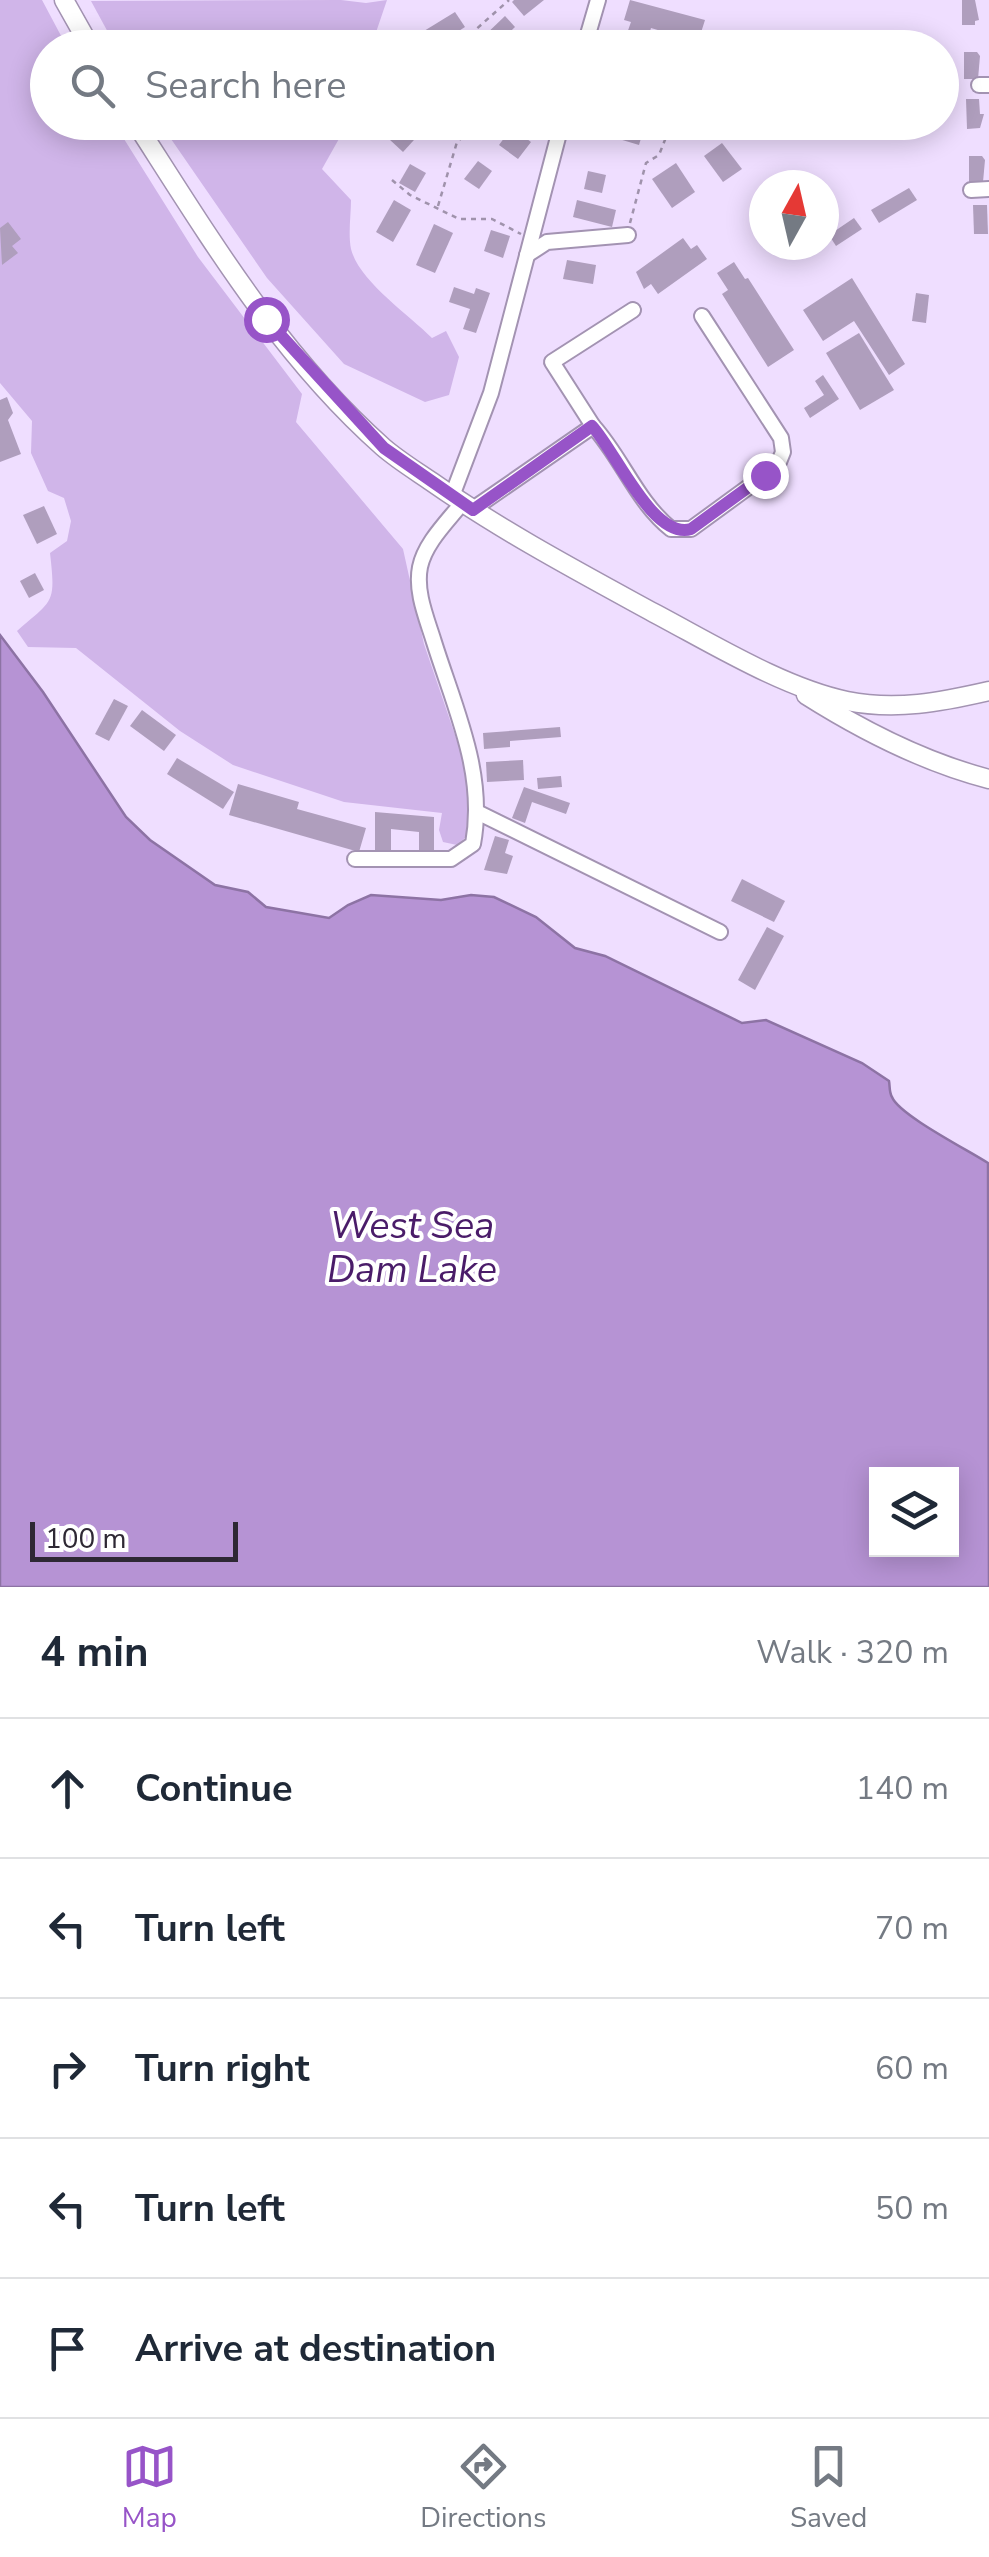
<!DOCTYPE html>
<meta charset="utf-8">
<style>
:root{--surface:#fff;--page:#f2f2f3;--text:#1f2937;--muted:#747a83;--line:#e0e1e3;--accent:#9754c8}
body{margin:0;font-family:"Nunito Sans",sans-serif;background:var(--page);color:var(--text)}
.controls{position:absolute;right:30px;bottom:30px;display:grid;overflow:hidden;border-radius:0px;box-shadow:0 5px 25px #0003}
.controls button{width:90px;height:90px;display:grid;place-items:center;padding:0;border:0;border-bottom:2px solid var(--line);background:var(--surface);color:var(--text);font:50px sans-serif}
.compass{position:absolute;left:749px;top:170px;width:90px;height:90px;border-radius:50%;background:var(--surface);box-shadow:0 5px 25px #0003;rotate:8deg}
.scale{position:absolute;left:30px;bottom:25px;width:208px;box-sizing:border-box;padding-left:10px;border:5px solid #2e2834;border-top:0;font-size:28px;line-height:35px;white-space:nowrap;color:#2e2834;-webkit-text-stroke:8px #fff;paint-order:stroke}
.stop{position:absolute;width:30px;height:30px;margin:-22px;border:8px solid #9754c8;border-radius:50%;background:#fff}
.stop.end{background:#9754c8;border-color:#fff;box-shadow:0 2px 10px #0008}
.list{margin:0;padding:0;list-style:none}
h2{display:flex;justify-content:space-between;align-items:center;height:130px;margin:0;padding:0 40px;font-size:42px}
h2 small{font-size:32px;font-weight:400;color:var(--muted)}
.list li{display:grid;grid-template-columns:65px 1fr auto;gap:30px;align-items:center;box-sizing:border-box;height:140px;padding:0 40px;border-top:2px solid var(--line)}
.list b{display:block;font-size:38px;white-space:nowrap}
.list em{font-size:32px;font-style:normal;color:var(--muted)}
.icon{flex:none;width:55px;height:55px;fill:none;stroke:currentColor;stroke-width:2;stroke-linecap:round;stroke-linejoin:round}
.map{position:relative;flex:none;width:989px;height:1587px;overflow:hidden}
.search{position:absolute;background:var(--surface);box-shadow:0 5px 25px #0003;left:30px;right:30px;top:30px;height:110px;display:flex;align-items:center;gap:25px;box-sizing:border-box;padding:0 35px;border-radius:55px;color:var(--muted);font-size:38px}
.sheet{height:830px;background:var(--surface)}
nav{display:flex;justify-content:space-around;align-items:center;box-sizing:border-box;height:140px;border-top:2px solid var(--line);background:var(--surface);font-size:28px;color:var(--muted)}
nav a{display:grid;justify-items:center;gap:5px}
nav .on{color:var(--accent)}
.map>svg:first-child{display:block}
.green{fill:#d0b5e9}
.water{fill:#b693d4;stroke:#8d73a4;stroke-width:2.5;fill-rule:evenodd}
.building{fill:#af9ebd}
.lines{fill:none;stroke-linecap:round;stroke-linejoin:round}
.minor-casing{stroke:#a393b2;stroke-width:18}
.major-casing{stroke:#a393b2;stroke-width:21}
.path{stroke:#a093ac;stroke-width:2.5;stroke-dasharray:5 5;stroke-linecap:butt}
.minor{stroke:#fff;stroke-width:14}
.major{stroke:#fff;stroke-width:18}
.route{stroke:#9754c8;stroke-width:12}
.labels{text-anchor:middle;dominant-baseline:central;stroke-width:8;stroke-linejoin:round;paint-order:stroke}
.water-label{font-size:38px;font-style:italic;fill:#4a1c69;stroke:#fff}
</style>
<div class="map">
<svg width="989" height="1587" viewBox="0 0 989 1587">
<rect width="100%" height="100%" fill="#efdeff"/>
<g class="green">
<path d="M 0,0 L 42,0 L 67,47 L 48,48 L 48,122 L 114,123 L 198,257 L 302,394 L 296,422 L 403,549 L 424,644 L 466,767 L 470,787 L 466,837 L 457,845 L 443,842 L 439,830 L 442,813 L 344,802 L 233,765 L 180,731 L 76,648 L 28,647 L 17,631 C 53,599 56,605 50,553 L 67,541 L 71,521 L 64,498 L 48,491 L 31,453 L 32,421 L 0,383 Z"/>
<path d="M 341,0 L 366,3 L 387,0 L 371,47 L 116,47 L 91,1 Z"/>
<path d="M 160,123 L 331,123 L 340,137 L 322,169 L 351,200 C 351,215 348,234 351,249 C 359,281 408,314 432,338 L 446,331 L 459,357 L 449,395 L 425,402 L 344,364 L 267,278 Z"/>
</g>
<path class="water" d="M 0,635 L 43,692 L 126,817 L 150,840 L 215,885 L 248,892 L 266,907 L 329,918 L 348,905 L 371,895 L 441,900 L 471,895 L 494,897 L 536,917 L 575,948 L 605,956 L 742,1023 L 766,1020 L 862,1063 L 889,1081 C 890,1086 889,1092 892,1097 C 899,1115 968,1150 988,1163 L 989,1587 L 0,1587 ZM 952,1474 L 952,1550 L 876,1550 L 876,1474 Z"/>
<g class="building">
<path d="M 514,0 L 544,0 L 524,16 L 512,2 Z"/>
<path d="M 630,0 L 705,20 L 698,42 L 651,28 L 646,45 L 625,39 L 631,22 L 624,20 Z"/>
<path d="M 962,0 L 975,0 L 979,20 L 975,21 L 975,25 L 962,25 Z"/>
<path d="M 455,12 L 465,27 L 434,47 L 424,31 Z"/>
<path d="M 505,16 L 515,27 L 493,48 L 487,48 L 480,40 Z"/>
<path d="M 964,52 L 977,52 L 980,56 L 978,79 L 964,79 Z"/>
<path d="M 966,99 L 979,99 L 980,114 L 984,114 L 980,128 L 967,129 Z"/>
<path d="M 404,122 L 417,122 L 424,129 L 403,152 L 389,139 Z"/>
<path d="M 516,122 L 532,122 L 523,136 L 531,142 L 518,159 L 499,145 Z"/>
<path d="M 591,122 L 644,122 L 644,128 L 639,145 L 589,130 Z"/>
<path d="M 722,143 L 742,169 L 723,182 L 704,156 Z"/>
<path d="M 969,156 L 982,156 L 985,160 L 983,182 L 969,183 Z"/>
<path d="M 478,161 L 492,171 L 479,189 L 464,179 Z"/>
<path d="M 676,163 L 695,192 L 672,208 L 652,179 Z"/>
<path d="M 410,164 L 426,173 L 415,192 L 399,183 Z"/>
<path d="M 588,171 L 606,175 L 602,193 L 584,189 Z"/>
<path d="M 909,188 L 917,200 L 879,223 L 871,210 Z"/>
<path d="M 394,200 L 411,210 L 393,242 L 376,232 Z"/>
<path d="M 577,200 L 616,210 L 612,227 L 573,217 Z"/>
<path d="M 973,205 L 987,205 L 988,234 L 974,234 Z"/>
<path d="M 854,218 L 862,229 L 836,246 L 829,235 Z"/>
<path d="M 8,222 L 21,239 L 12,246 L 18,253 L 2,265 L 0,228 Z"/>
<path d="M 434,224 L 453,233 L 435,273 L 416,265 Z"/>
<path d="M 491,230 L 510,236 L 503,258 L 484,251 Z"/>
<path d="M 683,238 L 691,249 L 697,245 L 707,259 L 658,294 L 651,284 L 644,289 L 636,272 Z"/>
<path d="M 567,260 L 596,265 L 593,284 L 563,279 Z"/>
<path d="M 734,262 L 745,279 L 748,278 L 794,350 L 768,367 L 722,294 L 728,290 L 717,273 Z"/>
<path d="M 852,278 L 905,364 L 889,375 L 854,321 L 823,341 L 803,310 Z"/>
<path d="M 454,287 L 474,294 L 476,288 L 490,293 L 476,333 L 463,329 L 470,309 L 449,302 Z"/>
<path d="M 916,293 L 929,295 L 926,323 L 912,321 Z"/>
<path d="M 859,333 L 894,390 L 860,410 L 826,353 Z"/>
<path d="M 823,375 L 839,399 L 810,418 L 804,408 L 824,395 L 815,381 Z"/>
<path d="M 7,397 L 13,413 L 8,420 L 21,454 L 0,462 L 0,400 Z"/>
<path d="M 44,506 L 57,534 L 37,544 L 23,515 Z"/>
<path d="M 35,573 L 44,590 L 29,598 L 20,581 Z"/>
<path d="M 114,699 L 128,706 L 109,741 L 95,734 Z"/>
<path d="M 142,710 L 176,735 L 164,751 L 130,726 Z"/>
<path d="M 560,727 L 561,737 L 510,741 L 510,747 L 484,749 L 483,733 Z"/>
<path d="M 177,758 L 234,792 L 223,809 L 167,774 Z"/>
<path d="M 523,760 L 524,780 L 487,782 L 486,762 Z"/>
<path d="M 561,776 L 562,787 L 538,789 L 537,778 Z"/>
<path d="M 238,784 L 299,802 L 297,809 L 366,828 L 359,852 L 229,815 Z"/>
<path d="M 524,787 L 570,803 L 566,814 L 532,802 L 525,823 L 512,818 Z"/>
<path d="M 375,812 L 434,817 L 434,855 L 419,855 L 419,832 L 391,829 L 391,855 L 375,855 Z"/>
<path d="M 495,836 L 509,840 L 505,853 L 513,856 L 507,874 L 484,870 Z"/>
<path d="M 742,879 L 785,901 L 774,922 L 731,901 Z"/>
<path d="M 767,927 L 784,936 L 755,990 L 738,980 Z"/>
</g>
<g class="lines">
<defs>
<g id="minor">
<path d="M 584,48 L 598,0"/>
<path d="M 979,85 L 989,85"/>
<path d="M 971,190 L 989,189"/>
<path d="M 527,255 L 547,242 L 628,235"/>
<path d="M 593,426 L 552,362 L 633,310"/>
<path d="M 452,496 L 491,393 L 562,122"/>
<path d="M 473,509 L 593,426 C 622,458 637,502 671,529 L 691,529 L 765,475 L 779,462 L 783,452 L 781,438 L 702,316"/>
<path d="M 477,812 L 720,932"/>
<path d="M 355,859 L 451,859 L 473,844 C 486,773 455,709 434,642 C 427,619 415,592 420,567 C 425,543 447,522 462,503"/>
</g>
<g id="major">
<path d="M 64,0 L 91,48"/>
<path d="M 135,122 C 209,237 280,356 383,447 C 398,460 416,471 432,482 C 502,531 579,572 654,613 C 711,643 784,688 847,701 C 896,711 941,702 989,691"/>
<path d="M 806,695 C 863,731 923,762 989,779"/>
</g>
</defs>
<use href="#minor" class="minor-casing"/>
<use href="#major" class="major-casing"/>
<g class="path">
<path d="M 455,48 L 509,0"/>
<path d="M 690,48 L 690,46"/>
<path d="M 392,180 L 410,195 L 459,219 L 492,219 L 521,234"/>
<path d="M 438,206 L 457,142 L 472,128"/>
<path d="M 630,223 L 646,163 L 659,155 L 672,122"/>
</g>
<use href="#minor" class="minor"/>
<use href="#major" class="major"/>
</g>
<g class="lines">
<path class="route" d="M 266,319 L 384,448 L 473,510 L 592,426 C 616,452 653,540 691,529 L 765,475"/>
</g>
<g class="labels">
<g class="water-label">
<text x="412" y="1225">West Sea<tspan x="412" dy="44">Dam Lake</tspan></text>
</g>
</g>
</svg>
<div class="controls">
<button><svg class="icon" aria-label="layers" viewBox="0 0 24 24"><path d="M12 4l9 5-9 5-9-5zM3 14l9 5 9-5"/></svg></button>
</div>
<svg class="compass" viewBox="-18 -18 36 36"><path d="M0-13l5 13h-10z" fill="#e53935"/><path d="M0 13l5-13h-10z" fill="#747a83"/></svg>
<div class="scale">100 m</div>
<div class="stop" style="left:266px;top:319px"></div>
<div class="stop end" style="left:765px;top:475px"></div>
<div class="search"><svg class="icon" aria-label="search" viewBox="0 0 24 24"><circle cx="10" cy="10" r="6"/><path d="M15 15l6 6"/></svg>Search here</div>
</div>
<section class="sheet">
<h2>4 min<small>Walk · 320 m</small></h2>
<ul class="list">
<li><svg class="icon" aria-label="ahead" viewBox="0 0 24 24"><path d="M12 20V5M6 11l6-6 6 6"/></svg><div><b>Continue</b></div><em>140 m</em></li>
<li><svg class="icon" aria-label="left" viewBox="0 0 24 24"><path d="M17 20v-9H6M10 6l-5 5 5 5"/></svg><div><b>Turn left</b></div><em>70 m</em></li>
<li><svg class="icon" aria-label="right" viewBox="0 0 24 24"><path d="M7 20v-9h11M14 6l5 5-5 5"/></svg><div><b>Turn right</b></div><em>60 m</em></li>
<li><svg class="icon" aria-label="left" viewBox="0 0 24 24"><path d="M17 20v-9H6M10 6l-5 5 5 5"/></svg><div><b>Turn left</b></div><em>50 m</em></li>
<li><svg class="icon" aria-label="arrive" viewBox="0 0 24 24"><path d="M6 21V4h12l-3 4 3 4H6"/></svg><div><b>Arrive at destination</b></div></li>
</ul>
</section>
<nav>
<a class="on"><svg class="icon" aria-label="map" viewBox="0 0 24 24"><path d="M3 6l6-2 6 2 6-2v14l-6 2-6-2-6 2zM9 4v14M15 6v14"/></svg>Map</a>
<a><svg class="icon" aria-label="directions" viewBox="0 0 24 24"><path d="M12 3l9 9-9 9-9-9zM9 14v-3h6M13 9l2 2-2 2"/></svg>Directions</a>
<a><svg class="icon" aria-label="saved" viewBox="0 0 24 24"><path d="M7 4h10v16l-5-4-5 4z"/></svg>Saved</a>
</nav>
